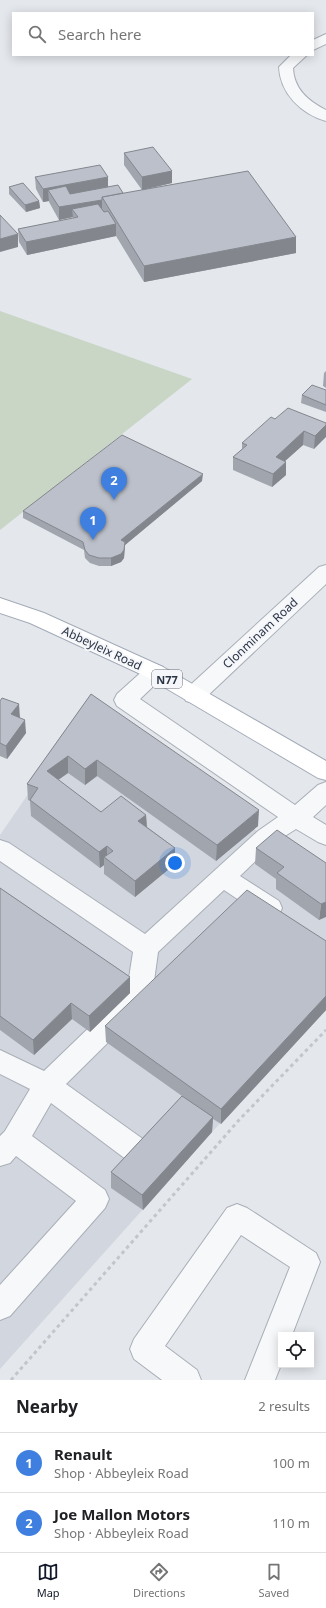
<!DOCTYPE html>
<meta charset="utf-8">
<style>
:root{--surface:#fff;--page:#f6f6f6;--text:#202124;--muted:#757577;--line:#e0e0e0;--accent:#111827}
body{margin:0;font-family:"Noto Sans",sans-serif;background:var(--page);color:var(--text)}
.controls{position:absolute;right:12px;bottom:12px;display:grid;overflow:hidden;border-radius:0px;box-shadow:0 2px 10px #0003}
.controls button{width:36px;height:36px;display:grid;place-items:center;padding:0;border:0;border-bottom:1px solid var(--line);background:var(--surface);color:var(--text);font:20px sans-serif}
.you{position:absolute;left:175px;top:863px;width:14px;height:14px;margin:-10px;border:3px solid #fff;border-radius:50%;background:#1a73e8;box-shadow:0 0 0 6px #1a73e833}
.badge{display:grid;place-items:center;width:26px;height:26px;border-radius:50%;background:var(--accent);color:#fff;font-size:13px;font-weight:700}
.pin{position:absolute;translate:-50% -33px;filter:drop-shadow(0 1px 2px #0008)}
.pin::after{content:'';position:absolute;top:21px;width:14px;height:12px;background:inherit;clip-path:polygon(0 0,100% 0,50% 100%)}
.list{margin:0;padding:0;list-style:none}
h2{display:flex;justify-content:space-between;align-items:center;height:52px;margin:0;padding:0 16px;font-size:17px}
h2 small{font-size:13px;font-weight:400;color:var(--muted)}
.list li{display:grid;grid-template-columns:26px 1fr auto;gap:12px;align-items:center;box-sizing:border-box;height:60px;padding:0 16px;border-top:1px solid var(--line)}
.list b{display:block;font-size:15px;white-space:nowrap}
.list p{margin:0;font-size:13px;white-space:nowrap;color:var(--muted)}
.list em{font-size:13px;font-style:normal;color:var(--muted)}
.icon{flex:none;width:22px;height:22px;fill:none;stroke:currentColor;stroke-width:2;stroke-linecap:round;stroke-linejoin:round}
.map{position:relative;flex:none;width:326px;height:1380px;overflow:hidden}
.search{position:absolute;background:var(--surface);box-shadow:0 2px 10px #0003;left:12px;right:12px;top:12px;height:44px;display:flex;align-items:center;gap:10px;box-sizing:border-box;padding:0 14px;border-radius:0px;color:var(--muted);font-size:15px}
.sheet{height:172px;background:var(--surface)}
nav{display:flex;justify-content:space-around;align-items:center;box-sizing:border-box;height:56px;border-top:1px solid var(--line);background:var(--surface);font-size:11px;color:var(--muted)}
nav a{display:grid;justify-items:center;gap:2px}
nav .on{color:var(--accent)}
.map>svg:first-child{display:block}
.built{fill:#d2d6de}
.green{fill:#c9d6c5}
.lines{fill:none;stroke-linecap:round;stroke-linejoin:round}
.minor-casing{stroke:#a9aeb7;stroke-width:2}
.major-casing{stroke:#a3abb8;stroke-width:2}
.path{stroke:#c2c5cb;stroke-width:3;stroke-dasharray:3.5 3.5;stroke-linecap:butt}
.minor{fill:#f7f8fa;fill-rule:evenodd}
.major{fill:#fff;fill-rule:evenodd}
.wall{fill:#a1a5ae}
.shaded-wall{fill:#83868d}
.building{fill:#bbc0ca;stroke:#83868d}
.labels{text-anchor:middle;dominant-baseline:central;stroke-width:4;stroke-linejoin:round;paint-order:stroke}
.shield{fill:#f4f6f9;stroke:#676e7b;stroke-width:1}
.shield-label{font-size:11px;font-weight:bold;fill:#2b3445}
.street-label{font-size:12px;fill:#2b3445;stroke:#f4f6f9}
</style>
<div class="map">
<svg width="326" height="1380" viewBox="0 0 326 1380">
<rect width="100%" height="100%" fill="#e4e7ec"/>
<path class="built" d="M 88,707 L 326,882 L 326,1010 L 214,1130 L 0,1369 L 0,835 Z"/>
<path class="green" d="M 0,311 L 192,379 L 0,530 Z"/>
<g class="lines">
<defs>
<g id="minor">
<path d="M 326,34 L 326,44 L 313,50 L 313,40 Z"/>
<path d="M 291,55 L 307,55 L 293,68 C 294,89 308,101 326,110 L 326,121 C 301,114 280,93 279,67 Z"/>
<path d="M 326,565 L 326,584 L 202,701 L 194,703 L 186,701 L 183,695 L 186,689 L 319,567 Z"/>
<path d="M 155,664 L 163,667 L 166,672 L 163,677 L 140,699 L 295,805 L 318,785 L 326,782 L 326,805 L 313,817 L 326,825 L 326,845 L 318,842 L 296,829 L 274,843 L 240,876 L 279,901 L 282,908 L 279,915 L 270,918 L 261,915 L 224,890 L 158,952 L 152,996 L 148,1003 L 66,1084 L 147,1142 L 151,1151 L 147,1160 L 137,1163 L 127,1160 L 51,1103 L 32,1136 L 105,1190 L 109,1199 L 105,1208 L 10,1316 L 0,1320 L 0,1285 L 76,1201 L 16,1156 L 10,1163 L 0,1166 L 0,1136 L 5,1131 L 30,1089 L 0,1074 L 0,1050 L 44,1071 L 127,991 L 133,952 L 0,861 L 0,840 L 9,843 L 145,934 L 258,831 L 278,817 L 117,706 L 114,700 L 117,694 L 147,667 Z"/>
<path d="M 237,1204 L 247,1208 L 316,1253 L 320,1262 L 292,1335 L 281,1335 L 281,1365 L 275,1380 L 245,1380 L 290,1267 L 241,1235 L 165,1346 L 197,1370 L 201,1380 L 162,1380 L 134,1359 L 130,1349 L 134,1339 L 227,1208 Z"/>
</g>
<path id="major" d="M 0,598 L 44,613 L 163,667 L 326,761 L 326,780 L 318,778 L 147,677 L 30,623 L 0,613 Z"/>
</defs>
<use href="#minor" class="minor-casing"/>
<use href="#major" class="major-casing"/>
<path class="path" d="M 11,1380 L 239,1120 L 326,1030"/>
<use href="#minor" class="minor"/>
<use href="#major" class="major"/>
</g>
<g class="wall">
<path d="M 124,153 L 172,171 L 172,183 L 142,190 L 124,165 Z"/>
<path d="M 35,177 L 108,187 L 123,193 L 296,237 L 296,253 L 144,282 L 116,236 L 27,255 L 19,242 L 18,229 L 73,218 L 73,217 L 59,220 L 49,202 L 49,201 L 43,202 L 36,189 Z"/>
<path d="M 9,187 L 39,201 L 40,208 L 26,212 L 9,194 Z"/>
<path d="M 326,371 L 326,388 L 323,386 L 324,373 Z"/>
<path d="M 326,390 L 326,412 L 301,403 L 302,395 Z"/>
<path d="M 275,419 L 326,423 L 314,449 L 303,445 L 285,461 L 286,462 L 286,475 L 272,487 L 233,470 L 233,457 L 242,449 L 242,443 Z"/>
<path d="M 202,481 L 125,545 L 124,558 L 121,562 L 111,566 L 99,566 L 90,563 L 85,558 L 84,550 L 23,518 L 23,511 Z"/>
<path d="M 91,694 L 258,826 L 216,861 L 97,776 L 85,785 L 68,773 L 58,780 L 101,812 L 146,815 L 147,827 L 175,848 L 175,864 L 135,897 L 104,874 L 104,865 L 100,868 L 31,816 L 30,801 L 28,800 L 27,784 Z"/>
<path d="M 0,701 L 20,718 L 26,733 L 7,759 L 0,756 Z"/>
<path d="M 256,848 L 326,863 L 319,920 L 276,889 L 276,879 L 255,864 Z"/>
<path d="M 0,888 L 130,977 L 130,993 L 90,1032 L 72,1019 L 34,1055 L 0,1030 Z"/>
<path d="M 326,941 L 326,1010 L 221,1124 L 213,1119 L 212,1132 L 143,1210 L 111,1188 L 111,1172 L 182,1096 L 106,1042 L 105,1026 Z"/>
</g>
<g class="shaded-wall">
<path d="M 172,171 L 172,183 L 142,190 L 142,177 Z"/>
<path d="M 108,177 L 108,189 L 54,199 L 48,190 L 49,201 L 43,202 L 43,189 Z"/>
<path d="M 102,200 L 102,212 L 72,209 L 73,217 L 59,220 L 59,207 Z"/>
<path d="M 39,201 L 40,208 L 26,212 L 25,205 Z"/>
<path d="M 116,224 L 116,236 L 27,255 L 26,242 Z"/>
<path d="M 18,234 L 18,247 L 0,252 L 0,239 Z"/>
<path d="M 296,237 L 296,253 L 144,282 L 144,266 Z"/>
<path d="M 326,425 L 326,437 L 314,449 L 315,436 Z"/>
<path d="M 304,431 L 303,445 L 275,470 L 276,457 Z"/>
<path d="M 286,462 L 286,475 L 272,487 L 273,474 Z"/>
<path d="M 203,474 L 202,481 L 125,545 L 124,558 L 121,562 L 111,566 L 111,558 L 121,540 Z"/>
<path d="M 19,704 L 20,718 L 11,714 Z"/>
<path d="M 25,720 L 26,733 L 7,759 L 6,746 Z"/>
<path d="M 68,756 L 68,773 L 48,787 L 47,771 Z"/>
<path d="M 97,760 L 97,776 L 85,785 L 85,769 Z"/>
<path d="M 259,810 L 258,826 L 216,861 L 217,845 Z"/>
<path d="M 146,815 L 147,831 L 138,821 Z"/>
<path d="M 107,846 L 107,860 L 104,857 L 104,865 L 100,868 L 99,852 Z"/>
<path d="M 175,848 L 175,864 L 135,897 L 135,881 Z"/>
<path d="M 326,902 L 326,917 L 319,920 L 321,904 Z"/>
<path d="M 130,977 L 130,993 L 90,1032 L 89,1016 Z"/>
<path d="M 326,996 L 326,1010 L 221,1124 L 221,1109 Z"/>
<path d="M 71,1003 L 72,1019 L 34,1055 L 33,1040 Z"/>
<path d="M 213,1117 L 212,1132 L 143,1210 L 142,1195 Z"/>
</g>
<g class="building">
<path d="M 153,147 L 172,171 L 142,177 L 124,153 Z"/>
<path d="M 100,165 L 108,177 L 43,189 L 35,177 Z"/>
<path d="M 248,171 L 296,237 L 144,266 L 102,197 Z"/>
<path d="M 23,183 L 39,201 L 25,205 L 9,187 Z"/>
<path d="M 118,185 L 123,193 L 102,197 L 102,200 L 59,207 L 48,190 L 66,186 L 70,194 Z"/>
<path d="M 98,204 L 104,212 L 108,211 L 116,224 L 26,242 L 18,229 L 78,217 L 72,209 Z"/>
<path d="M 0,215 L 18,234 L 0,239 Z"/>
<path d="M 312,385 L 326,390 L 326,405 L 302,395 Z"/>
<path d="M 288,408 L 326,423 L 326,425 L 315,436 L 304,431 L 276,457 L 286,462 L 273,474 L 233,457 L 247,445 L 242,443 L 271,417 L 275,419 Z"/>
<path d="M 122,435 L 203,474 L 121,540 L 125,542 L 124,550 L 121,554 L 111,558 L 99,558 L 89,555 L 85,550 L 83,542 L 23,511 Z"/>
<path d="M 91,694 L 259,810 L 217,845 L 97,760 L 85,769 L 68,756 L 47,771 L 101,812 L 121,796 L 146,815 L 138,821 L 175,848 L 135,881 L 104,857 L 113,851 L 107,846 L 99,852 L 30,800 L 38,788 L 27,784 Z"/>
<path d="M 2,698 L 19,704 L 11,714 L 25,720 L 6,746 L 0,743 L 0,701 Z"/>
<path d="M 277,830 L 326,863 L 326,902 L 321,904 L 277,873 L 284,867 L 256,848 Z"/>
<path d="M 0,888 L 130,977 L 89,1016 L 71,1003 L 33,1040 L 0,1016 Z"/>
<path d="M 247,890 L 326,941 L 326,996 L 221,1109 L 105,1026 Z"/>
<path d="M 182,1096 L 213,1117 L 142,1195 L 111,1172 Z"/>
</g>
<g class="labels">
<rect class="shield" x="152" y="670" width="30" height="18" rx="3"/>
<g class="shield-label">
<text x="167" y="679">N77</text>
</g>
<g class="street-label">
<text transform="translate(260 633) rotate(-43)">Clonminam Road</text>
<text transform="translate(102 648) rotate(25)">Abbeyleix Road</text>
</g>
</g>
</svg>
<div class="controls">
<button><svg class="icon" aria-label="locate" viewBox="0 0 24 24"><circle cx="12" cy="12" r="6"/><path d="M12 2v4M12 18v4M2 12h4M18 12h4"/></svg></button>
</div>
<div class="you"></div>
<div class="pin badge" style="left:93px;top:540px;background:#3f7fe0">1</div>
<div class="pin badge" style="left:114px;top:500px;background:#3f7fe0">2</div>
<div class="search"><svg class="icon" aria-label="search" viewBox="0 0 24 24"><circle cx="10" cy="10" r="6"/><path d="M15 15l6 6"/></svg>Search here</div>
</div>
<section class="sheet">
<h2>Nearby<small>2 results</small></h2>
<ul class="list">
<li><span class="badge" style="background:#3f7fe0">1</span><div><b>Renault</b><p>Shop · Abbeyleix Road</p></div><em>100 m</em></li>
<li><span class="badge" style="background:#3f7fe0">2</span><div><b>Joe Mallon Motors</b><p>Shop · Abbeyleix Road</p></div><em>110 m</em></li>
</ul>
</section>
<nav>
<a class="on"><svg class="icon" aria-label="map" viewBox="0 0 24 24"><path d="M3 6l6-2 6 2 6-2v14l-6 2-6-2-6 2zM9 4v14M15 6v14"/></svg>Map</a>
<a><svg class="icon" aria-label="directions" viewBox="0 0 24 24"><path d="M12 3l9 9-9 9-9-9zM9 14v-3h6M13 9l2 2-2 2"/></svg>Directions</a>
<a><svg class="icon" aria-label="saved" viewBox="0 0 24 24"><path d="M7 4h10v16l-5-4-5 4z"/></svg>Saved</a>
</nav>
